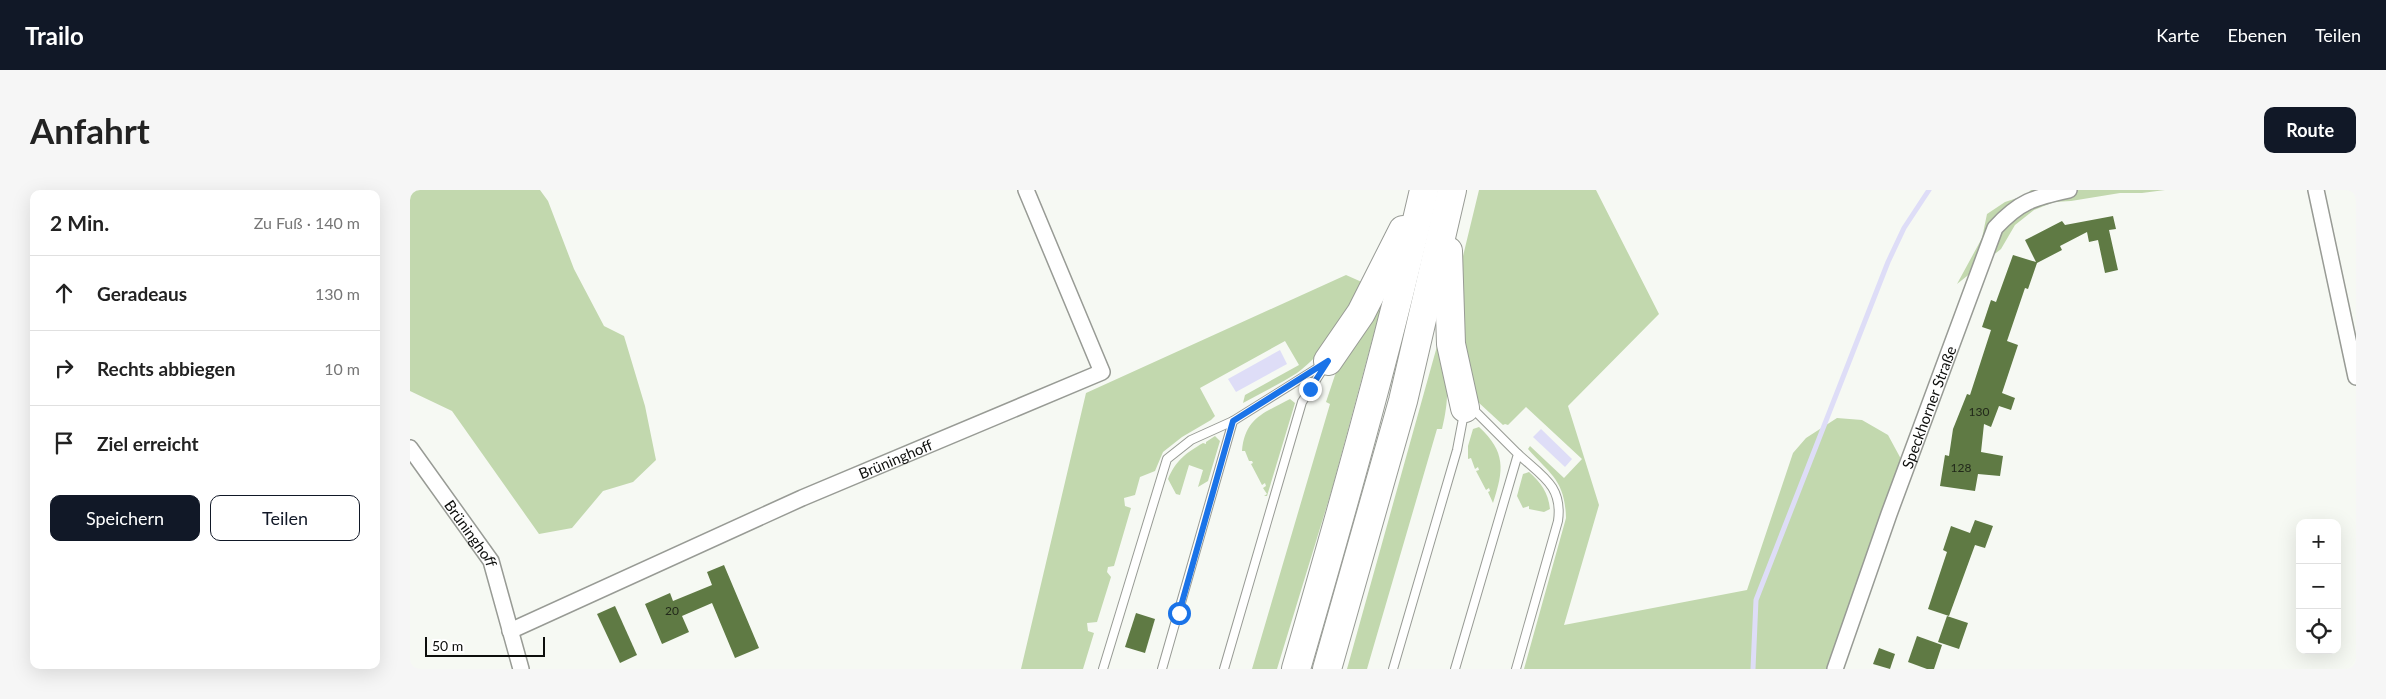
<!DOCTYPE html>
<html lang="de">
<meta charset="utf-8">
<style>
:root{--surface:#fff;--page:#f6f6f6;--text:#222;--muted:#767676;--line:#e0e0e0;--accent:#111827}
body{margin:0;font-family:Lato,sans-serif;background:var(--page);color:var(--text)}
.controls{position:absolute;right:15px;bottom:15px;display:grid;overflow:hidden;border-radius:10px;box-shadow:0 5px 20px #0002}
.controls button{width:45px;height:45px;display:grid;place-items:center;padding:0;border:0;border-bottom:1px solid var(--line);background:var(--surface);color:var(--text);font:25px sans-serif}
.scale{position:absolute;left:15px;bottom:12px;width:120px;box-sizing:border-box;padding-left:5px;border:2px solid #0d0e0c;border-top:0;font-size:14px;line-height:18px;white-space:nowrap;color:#0d0e0c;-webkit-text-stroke:4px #fff;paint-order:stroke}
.stop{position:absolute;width:15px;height:15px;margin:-11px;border:4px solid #1a73e8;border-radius:50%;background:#fff}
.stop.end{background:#1a73e8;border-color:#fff;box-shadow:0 1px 5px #0008}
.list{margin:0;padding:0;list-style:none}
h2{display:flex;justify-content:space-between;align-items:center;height:65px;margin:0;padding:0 20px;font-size:21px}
h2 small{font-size:16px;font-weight:400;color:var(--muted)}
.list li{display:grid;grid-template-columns:32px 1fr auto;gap:15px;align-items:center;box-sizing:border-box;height:75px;padding:0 20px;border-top:1px solid var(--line)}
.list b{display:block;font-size:19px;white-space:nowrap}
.list em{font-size:16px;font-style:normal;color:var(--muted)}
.actions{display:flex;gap:10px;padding:15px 20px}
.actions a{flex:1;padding:11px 0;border:1px solid var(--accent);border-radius:10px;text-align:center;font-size:18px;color:var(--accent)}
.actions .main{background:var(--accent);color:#fff}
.icon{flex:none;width:28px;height:28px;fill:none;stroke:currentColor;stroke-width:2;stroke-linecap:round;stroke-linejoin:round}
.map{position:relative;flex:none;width:1946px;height:479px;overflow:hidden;border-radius:10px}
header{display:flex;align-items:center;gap:30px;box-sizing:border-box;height:70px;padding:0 25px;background:var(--accent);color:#fff}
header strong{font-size:24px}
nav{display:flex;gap:28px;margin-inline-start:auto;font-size:18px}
.intro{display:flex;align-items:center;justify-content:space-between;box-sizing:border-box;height:120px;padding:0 30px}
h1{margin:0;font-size:35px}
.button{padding:12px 22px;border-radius:10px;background:var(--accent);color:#fff;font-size:18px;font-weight:700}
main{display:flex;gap:30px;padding:0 30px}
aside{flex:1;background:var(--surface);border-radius:10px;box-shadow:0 5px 20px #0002}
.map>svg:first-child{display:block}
.green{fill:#c2d8ae}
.water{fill:#deddf7}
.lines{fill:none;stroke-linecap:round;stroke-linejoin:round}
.stream{stroke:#deddf7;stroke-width:5}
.building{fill:#5f7a44}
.service-casing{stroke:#989b95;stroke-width:10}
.minor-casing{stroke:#989b95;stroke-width:18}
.motorway-casing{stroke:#989b95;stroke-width:30}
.service{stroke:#fff;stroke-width:8}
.minor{stroke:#fff;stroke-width:15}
.motorway{stroke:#fff;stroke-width:28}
.route{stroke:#1a73e8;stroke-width:6}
.labels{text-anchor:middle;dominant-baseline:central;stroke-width:4.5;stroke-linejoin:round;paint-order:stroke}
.number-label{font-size:12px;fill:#22291a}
.street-label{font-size:15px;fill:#0d0e0c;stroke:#fff}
</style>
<header>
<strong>Trailo</strong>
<nav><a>Karte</a><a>Ebenen</a><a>Teilen</a></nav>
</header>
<div class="intro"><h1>Anfahrt</h1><a class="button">Route</a></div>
<main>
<aside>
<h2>2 Min.<small>Zu Fuß · 140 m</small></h2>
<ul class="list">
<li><svg class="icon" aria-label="ahead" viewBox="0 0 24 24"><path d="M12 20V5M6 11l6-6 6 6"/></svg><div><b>Geradeaus</b></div><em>130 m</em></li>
<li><svg class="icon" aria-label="right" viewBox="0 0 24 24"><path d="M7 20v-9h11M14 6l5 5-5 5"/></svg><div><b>Rechts abbiegen</b></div><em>10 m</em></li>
<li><svg class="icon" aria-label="arrive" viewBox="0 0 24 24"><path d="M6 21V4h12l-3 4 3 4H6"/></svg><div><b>Ziel erreicht</b></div></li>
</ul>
<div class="actions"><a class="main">Speichern</a><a>Teilen</a></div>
</aside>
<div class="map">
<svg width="1946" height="479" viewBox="0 0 1946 479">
<rect width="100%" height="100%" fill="#f6f9f3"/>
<g class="green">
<path d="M 0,0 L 130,0 L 138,11 L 164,79 L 194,136 L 214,146 L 235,216 L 246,270 L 223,292 L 193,301 L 162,338 L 129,344 L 42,221 L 0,201 Z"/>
<path d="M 1069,0 L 1186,0 L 1249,124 L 1158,216 L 1189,315 L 1154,435 L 1337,400 L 1383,263 L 1396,248 L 1427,228 L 1452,230 L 1478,245 L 1491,269 L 1422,479 L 1114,479 L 1156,328 C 1155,290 1140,284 1118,259 L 1120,256 L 1154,288 L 1172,269 L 1116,217 L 1098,235 L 1095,234 L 1093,235 L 1068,212 L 1059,194 L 1046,95 Z"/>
<path d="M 1621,0 L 1755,0 L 1732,3 L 1710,3 L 1661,11 L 1644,12 L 1624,20 L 1605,35 L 1591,59 L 1547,94 L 1572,48 L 1577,24 L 1595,12 L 1616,5 Z"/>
<path d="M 936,85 L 954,93 C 941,121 913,165 887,183 C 870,194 851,203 833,213 L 835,205 L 889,175 L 875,151 L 790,198 L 805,226 L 801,230 L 772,247 L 753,262 L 745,281 L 730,287 L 725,305 L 714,308 L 715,316 L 721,318 L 704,376 L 698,377 L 697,382 L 701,387 L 687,432 L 677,433 L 678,441 L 684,443 L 673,479 L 611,479 L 676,203 Z"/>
<path d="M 974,106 L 922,299 L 867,479 L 842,479 L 920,214 L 916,212 L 931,167 Z"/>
<path d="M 1029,149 C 1037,184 1041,202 1032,239 L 1027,239 L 957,479 L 937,479 Z"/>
<path d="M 880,209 L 885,213 L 857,306 L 854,306 L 857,304 L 853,298 L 856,296 L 855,293 L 852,295 L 841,274 L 843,273 L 842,271 L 839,271 L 835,261 L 832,261 C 835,228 854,223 880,209 Z"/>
<path d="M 1069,237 C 1096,262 1094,280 1083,313 L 1078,302 L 1080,301 L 1079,298 L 1076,300 L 1066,281 L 1069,280 L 1068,277 L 1065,279 L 1061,268 L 1058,269 L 1058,256 L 1063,239 Z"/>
<path d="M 805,246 L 810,251 L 798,291 L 788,297 L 793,280 L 779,275 L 770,305 L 766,304 L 758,289 C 766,270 776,263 793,253 L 796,254 L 796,252 Z"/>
<path d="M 1119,282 C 1131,293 1138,302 1140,319 L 1134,322 L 1119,319 L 1119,316 L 1113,318 L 1107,306 L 1113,284 Z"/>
</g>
<g class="water">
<path d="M 870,160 L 877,174 L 826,202 L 818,189 Z"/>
<path d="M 1131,239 L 1162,269 L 1155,277 L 1123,247 Z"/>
</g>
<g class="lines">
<path class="stream" d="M 1343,479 L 1346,410 L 1478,72 L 1494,38 L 1519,0"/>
</g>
<g class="building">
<path d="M 1703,26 L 1706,39 L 1699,40 L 1708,80 L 1695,83 L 1688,50 L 1679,52 L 1677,42 L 1650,56 L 1652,60 L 1627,73 L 1618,99 L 1615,98 L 1597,151 L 1608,155 L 1592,203 L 1605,208 L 1601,220 L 1589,216 L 1581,237 L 1574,234 L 1571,262 L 1593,266 L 1590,286 L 1568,284 L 1565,301 L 1530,296 L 1535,265 L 1539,266 L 1543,239 L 1557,204 L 1560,205 L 1581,140 L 1572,137 L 1581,110 L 1586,112 L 1603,65 L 1626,72 L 1615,50 L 1652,31 L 1655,35 Z"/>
<path d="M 1565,330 L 1583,336 L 1575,358 L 1565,355 L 1539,426 L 1518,419 L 1537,362 L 1533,360 L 1541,336 L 1560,343 Z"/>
<path d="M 314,375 L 349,458 L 325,468 L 302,413 L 272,426 L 279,442 L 252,454 L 235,414 L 260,403 L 263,411 L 302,395 L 297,382 Z"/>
<path d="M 205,416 L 227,465 L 210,473 L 187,424 Z"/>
<path d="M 726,423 L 745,429 L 735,463 L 715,457 Z"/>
<path d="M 1537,426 L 1558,433 L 1549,459 L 1528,452 Z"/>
<path d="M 1507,446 L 1532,455 L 1524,479 L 1517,479 L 1498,472 Z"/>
<path d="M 1469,458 L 1485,464 L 1480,479 L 1463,474 Z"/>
</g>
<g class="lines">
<defs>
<g id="service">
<path d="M 693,479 L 757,269 L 781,250 L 823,231"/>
<path d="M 752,479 L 823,231 L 914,174"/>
<path d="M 814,479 L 892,212 L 916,174"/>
<path d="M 983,479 L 1047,260 L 1055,218 L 1067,223 L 1108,264 L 1045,479"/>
<path d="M 1106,479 L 1148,331 C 1153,296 1132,286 1108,264"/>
</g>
<g id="minor">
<path d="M 1906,0 L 1946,187"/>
<path id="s1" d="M 0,258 L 81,371 L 111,479"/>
<path id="s2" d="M 100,441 L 392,308 L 692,182 L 616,0"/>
<path id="s3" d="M 1425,479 L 1479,324 L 1585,38 C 1610,11 1623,8 1659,0"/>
</g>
<g id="motorway">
<path d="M 1038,61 L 1041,154 L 1055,218"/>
<path d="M 918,171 L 951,123 L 993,40"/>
<path d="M 886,479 C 932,320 977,161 1014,0"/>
<path d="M 917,479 L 993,211 L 1042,0"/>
</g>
</defs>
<use href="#service" class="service-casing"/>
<use href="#minor" class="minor-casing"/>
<use href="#motorway" class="motorway-casing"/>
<use href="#service" class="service"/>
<use href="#minor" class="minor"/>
<use href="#motorway" class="motorway"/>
</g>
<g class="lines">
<path class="route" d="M 769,423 L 823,231 L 918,171 L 900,199"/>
</g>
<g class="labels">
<g class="number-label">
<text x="1569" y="221">130</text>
<text x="1551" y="277">128</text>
<text x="262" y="420">20</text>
</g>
<g class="street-label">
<text stroke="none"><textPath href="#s3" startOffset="278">Speckhorner Straße</textPath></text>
<text stroke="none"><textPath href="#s2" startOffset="422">Brüninghoff</textPath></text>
<text stroke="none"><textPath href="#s1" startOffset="105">Brüninghoff</textPath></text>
</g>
</g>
</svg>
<div class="controls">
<button>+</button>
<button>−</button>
<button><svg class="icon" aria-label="locate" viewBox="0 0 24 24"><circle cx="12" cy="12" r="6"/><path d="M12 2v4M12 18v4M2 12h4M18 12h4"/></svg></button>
</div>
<div class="scale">50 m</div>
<div class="stop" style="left:769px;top:423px"></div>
<div class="stop end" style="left:900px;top:199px"></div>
</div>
</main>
